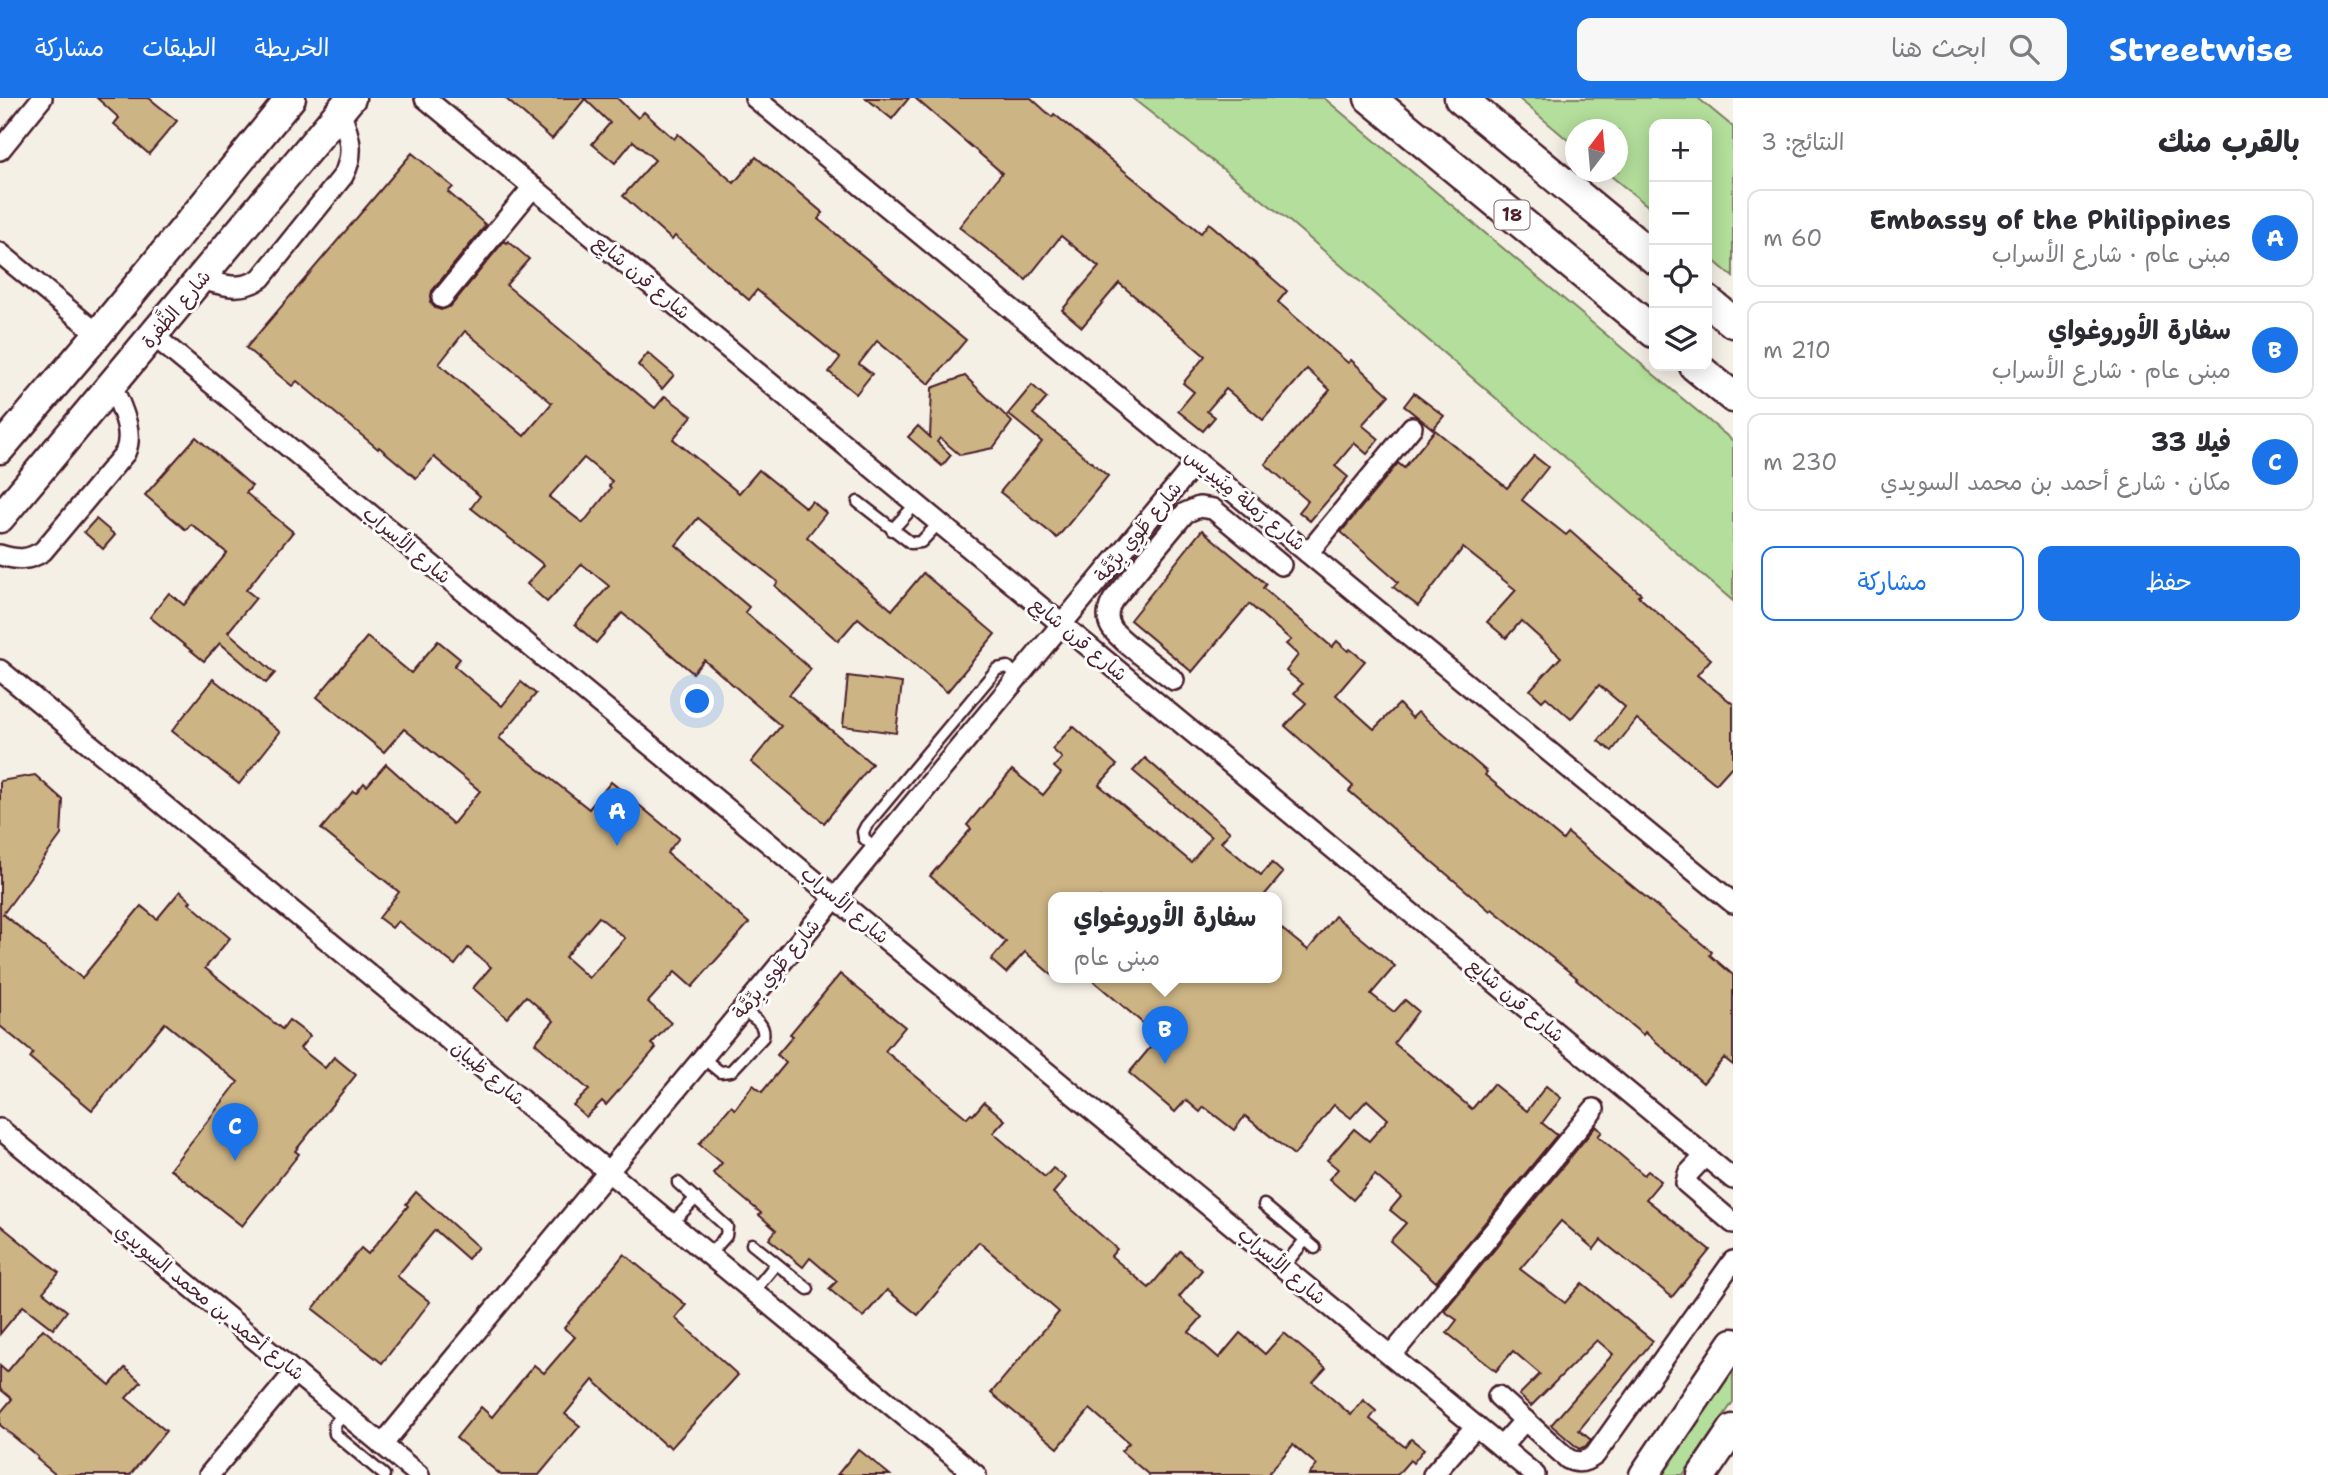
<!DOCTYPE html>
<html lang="ar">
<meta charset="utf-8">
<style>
:root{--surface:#fff;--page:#f7f7f7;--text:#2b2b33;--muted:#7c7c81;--line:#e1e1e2;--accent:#1a73e8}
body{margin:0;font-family:"Shantell Sans","Playpen Sans Arabic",sans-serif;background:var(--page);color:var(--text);direction:rtl}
.controls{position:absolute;right:21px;top:21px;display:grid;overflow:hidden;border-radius:14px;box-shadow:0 4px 18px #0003}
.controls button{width:63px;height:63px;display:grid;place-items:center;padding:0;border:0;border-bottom:2px solid var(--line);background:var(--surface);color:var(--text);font:35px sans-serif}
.compass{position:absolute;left:1565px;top:21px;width:63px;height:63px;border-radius:50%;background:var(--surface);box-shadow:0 4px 18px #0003;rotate:16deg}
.you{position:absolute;left:698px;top:604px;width:24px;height:24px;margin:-18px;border:5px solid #fff;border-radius:50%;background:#1a73e8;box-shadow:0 0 0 10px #1a73e833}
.badge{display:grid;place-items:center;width:46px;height:46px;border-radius:50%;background:var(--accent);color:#fff;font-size:23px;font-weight:700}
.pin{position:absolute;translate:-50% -58px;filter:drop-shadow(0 2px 4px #0008)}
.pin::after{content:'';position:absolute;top:37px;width:24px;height:21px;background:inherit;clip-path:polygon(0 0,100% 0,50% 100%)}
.popup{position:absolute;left:1048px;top:794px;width:234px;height:91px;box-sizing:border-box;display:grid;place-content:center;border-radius:14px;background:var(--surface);filter:drop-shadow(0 2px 5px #0005);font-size:23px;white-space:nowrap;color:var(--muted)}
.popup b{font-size:26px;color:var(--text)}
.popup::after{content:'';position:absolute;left:50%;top:100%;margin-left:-14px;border:14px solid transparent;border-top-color:var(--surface)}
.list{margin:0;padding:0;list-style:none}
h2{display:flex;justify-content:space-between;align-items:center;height:91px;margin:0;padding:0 28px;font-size:30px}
h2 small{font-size:23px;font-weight:400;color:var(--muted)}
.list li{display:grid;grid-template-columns:46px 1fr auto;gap:21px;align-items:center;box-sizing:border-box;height:98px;margin:0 14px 14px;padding:0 14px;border:2px solid var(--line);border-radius:14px}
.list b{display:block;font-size:26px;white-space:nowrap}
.list p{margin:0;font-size:23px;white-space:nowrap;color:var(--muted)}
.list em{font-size:23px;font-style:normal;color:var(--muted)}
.actions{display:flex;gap:14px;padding:21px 28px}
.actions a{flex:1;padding:16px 0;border:2px solid var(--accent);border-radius:14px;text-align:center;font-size:24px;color:var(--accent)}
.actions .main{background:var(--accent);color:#fff}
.icon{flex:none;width:38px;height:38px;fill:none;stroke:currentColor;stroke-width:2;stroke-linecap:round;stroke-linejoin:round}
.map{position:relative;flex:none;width:1733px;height:1377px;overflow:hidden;direction:ltr}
header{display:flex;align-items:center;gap:42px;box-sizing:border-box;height:98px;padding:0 35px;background:var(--accent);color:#fff}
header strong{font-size:33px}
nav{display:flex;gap:38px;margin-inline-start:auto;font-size:24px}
.search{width:490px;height:63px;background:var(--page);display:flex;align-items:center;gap:18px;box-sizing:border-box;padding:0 24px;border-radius:14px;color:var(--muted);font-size:26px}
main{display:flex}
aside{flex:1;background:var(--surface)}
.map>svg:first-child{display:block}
.green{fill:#b3de9b;stroke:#7e7e63;stroke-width:2}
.building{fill:#cdb484;stroke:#4a1f2b;stroke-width:2;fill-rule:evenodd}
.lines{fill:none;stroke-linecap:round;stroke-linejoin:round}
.lane-casing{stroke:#4a1f2b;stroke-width:15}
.street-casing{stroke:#4a1f2b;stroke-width:24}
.secondary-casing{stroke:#4a1f2b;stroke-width:33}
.primary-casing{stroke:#4a1f2b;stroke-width:35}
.lane{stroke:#fff;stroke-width:10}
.street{stroke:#fff;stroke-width:19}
.secondary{stroke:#fff;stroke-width:28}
.primary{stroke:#fff;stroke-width:30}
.labels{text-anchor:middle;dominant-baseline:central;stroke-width:6;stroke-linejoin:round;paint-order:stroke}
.shield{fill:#fff;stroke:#80626b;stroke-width:2}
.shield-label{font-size:18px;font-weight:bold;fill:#4a1f2b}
.street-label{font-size:19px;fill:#4a1f2b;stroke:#fff}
</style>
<header>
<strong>Streetwise</strong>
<div class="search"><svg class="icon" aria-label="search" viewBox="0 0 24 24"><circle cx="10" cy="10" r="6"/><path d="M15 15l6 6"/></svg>ابحث هنا</div>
<nav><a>الخريطة</a><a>الطبقات</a><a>مشاركة</a></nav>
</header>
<main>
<aside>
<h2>بالقرب منك<small>النتائج: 3</small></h2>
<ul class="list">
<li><span class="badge">A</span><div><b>Embassy of the Philippines</b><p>مبنى عام · شارع الأسراب</p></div><em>60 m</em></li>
<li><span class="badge">B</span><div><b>سفارة الأوروغواي</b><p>مبنى عام · شارع الأسراب</p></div><em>210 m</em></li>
<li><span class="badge">C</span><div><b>فيلا 33</b><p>مكان · شارع أحمد بن محمد السويدي</p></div><em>230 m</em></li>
</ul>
<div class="actions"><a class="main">حفظ</a><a>مشاركة</a></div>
</aside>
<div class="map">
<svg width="1733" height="1377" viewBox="0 0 1733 1377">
<rect width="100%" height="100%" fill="#f5f0e6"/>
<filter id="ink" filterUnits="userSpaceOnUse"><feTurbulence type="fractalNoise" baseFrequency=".0143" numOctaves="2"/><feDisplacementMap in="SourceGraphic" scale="14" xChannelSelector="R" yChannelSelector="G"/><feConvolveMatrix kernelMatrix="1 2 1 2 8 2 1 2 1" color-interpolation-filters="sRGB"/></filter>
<g filter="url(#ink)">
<g class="green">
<path d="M 1132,0 L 1324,0 L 1733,343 L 1733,503 L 1288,122 Z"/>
<path d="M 1518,0 L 1698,0 L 1733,29 L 1733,179 L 1707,157 L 1707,26 L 1654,26 L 1654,113 L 1606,74 L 1618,74 L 1618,32 L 1576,32 L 1575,48 Z"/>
<path d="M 1733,1265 L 1733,1304 L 1683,1377 L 1656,1377 Z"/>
</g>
<g class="building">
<path d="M 97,0 L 149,0 L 177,23 L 149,56 L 114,26 L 119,20 Z"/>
<path d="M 505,0 L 617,0 L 638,20 L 644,14 L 674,41 L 678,36 L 734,85 L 756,59 L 823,115 L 818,121 L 966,242 L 929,286 L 877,243 L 859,266 L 872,276 L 856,296 L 829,274 L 840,260 L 757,192 L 749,202 L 675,138 L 672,142 L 623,98 L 655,62 L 633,43 L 615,65 L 592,46 L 610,25 L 585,1 L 552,41 Z"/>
<path d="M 866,0 L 909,0 L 892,21 Z"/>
<path d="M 915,0 L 1031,0 L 1052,19 L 1054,16 L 1201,135 L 1209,125 L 1287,193 L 1278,204 L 1348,265 L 1351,262 L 1389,297 L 1362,327 L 1379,341 L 1367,356 L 1354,345 L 1335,368 L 1348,379 L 1310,423 L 1299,414 L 1308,403 L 1265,366 L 1330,292 L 1307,271 L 1263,322 L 1226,291 L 1207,313 L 1215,319 L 1203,333 L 1178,313 L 1194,294 L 1183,285 L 1205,258 L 1119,185 L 1082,229 L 1062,212 L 1099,169 L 1061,138 L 1026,182 L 959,129 L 1002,75 Z"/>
<path d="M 412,55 L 453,89 L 448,94 L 486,127 L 432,193 L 430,204 L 435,210 L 441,212 L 451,208 L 504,143 L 507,145 L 508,143 L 529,161 L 506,187 L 655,310 L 665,298 L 692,318 L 673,341 L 739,395 L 759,372 L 806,410 L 812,403 L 826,415 L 807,439 L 892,512 L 923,475 L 995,536 L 947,594 L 858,520 L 838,543 L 775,488 L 778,484 L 698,420 L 676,447 L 749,509 L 745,514 L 811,571 L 789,597 L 872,666 L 824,725 L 751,664 L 781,628 L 704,562 L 693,575 L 622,515 L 596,545 L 575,526 L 609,488 L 582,466 L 547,504 L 527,486 L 544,467 L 471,410 L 480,398 L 434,359 L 416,380 L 379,349 L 378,351 L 297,283 L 292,288 L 246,250 ZM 465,233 L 552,305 L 524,338 L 439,266 ZM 584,360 L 612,383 L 609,388 L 611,390 L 583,425 L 549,399 Z"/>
<path d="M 648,255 L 674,277 L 662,291 L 638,267 Z"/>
<path d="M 965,278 L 1012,324 L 993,350 L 960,357 L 940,340 L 937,344 L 951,357 L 942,368 L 908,339 L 918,328 L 930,339 L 932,290 Z"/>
<path d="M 1032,287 L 1047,300 L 1033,316 L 1108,378 L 1057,440 L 1000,394 L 1042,344 L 1008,316 Z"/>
<path d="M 1414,295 L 1444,318 L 1433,331 L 1404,308 Z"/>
<path d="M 1435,332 L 1507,390 L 1534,358 L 1548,369 L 1522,402 L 1566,437 L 1570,433 L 1641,496 L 1638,498 L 1711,561 L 1697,577 L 1733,606 L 1733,667 L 1716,686 L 1637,621 L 1612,653 L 1598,643 L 1625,609 L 1599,587 L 1571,621 L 1546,599 L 1542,603 L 1530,592 L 1561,559 L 1521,523 L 1506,540 L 1487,524 L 1516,492 L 1463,450 L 1418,508 L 1393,489 L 1398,484 L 1341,434 L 1398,365 L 1404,370 Z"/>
<path d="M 196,339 L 252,388 L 246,395 L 293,434 L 246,492 L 256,500 L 228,534 L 275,575 L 266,585 L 220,545 L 204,563 L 150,519 L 169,495 L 184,507 L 227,455 L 191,426 L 186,432 L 145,397 Z"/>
<path d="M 96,421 L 115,437 L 103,451 L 84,434 Z"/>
<path d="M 1202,432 L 1266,486 L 1263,490 L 1332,549 L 1337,543 L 1348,553 L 1350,551 L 1365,563 L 1336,597 L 1374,631 L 1399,606 L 1412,620 L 1418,614 L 1487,674 L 1485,677 L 1563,742 L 1568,735 L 1712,854 L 1710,857 L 1733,877 L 1733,967 L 1724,960 L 1703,985 L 1645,934 L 1643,937 L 1576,881 L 1577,880 L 1492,811 L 1490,813 L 1349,693 L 1353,688 L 1285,628 L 1306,605 L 1294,595 L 1302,586 L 1286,573 L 1298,557 L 1286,546 L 1291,542 L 1249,506 L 1192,574 L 1130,522 Z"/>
<path d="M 367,539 L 411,575 L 438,543 L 460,561 L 454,568 L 502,608 L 521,584 L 536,596 L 499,640 L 589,711 L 611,684 L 679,740 L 667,755 L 749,825 L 692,889 L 675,874 L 648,904 L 671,925 L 651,946 L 656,950 L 606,1007 L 602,1003 L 586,1019 L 573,1007 L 589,992 L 535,945 L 554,923 L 526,898 L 507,920 L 473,890 L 491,869 L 468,850 L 455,867 L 398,823 L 392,830 L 379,820 L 399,794 L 321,731 L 353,693 L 356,695 L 364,685 L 367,688 L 386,666 L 453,726 L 480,693 L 404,631 L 384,654 L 317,599 ZM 599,819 L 625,840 L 589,880 L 565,859 Z"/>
<path d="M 848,578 L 902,585 L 896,635 L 843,628 Z"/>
<path d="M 213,581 L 280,634 L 239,686 L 172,633 Z"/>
<path d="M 1073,628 L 1117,667 L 1099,687 L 1191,764 L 1211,739 L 1133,673 L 1145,660 L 1230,734 L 1221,744 L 1261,777 L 1272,765 L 1283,775 L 1262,800 L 1053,800 L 1053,878 L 1025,854 L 1006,875 L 991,862 L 1006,844 L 930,778 L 971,731 L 967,727 L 1012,672 L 1043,697 L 1061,675 L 1054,669 L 1062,660 L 1052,651 Z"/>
<path d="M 35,677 L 63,702 L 61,737 L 3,816 L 82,880 L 141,808 L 157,821 L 180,793 L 191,803 L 189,805 L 230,840 L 205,870 L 282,931 L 289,922 L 310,938 L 300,950 L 325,970 L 334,959 L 356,977 L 295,1053 L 299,1056 L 242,1128 L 170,1071 L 238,984 L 165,925 L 92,1012 L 30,960 L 33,955 L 0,928 L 0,683 Z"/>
<path d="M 1335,818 L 1395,868 L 1371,896 L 1394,914 L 1405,902 L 1418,913 L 1394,945 L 1472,1011 L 1493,986 L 1527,1013 L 1546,988 L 1561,1000 L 1542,1025 L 1557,1037 L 1436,1184 L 1390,1143 L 1406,1125 L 1390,1112 L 1401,1099 L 1375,1077 L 1353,1102 L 1329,1081 L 1338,1071 L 1327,1062 L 1354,1031 L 1369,1043 L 1388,1021 L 1367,1002 L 1351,1020 L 1334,1007 L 1294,1057 L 1245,1018 L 1234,1032 L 1204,1009 L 1200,1014 L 1186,1002 L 1175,1014 L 1129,975 L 1159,939 L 1090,880 L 1277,880 L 1277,827 L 1308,852 Z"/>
<path d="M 840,876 L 905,929 L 885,953 L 967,1020 L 971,1016 L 973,1017 L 984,1004 L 1005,1022 L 993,1035 L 1045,1079 L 1053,1070 L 1066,1080 L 1053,1095 L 1117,1151 L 1111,1158 L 1149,1190 L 1180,1153 L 1202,1172 L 1179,1199 L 1202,1219 L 1189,1234 L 1219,1260 L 1240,1235 L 1265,1256 L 1284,1235 L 1326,1270 L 1313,1284 L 1351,1317 L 1363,1302 L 1376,1313 L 1370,1321 L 1405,1349 L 1411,1341 L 1424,1351 L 1413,1365 L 1410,1362 L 1397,1377 L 1309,1377 L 1317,1367 L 1293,1347 L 1267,1377 L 1149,1377 L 1121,1353 L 1129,1345 L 1090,1311 L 1058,1350 L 991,1295 L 1059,1214 L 979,1144 L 918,1217 L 887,1192 L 863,1219 L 829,1191 L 837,1183 L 810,1160 L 803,1169 L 769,1141 L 776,1132 L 759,1117 L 761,1115 L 713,1075 L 722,1065 L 699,1046 L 731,1008 L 735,1011 L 753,987 L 762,994 L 786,965 L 777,957 L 793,938 L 790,936 Z"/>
<path d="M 1596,1028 L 1602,1034 L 1598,1038 L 1644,1077 L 1648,1073 L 1661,1083 L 1646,1101 L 1710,1152 L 1672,1199 L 1601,1142 L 1594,1151 L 1561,1123 L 1520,1171 L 1565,1205 L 1582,1185 L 1653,1243 L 1579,1332 L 1591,1342 L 1586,1348 L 1579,1351 L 1551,1327 L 1613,1256 L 1597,1242 L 1531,1308 L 1519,1297 L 1540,1276 L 1513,1253 L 1496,1273 L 1447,1235 L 1457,1222 L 1444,1213 Z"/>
<path d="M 416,1094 L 478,1149 L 468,1161 L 435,1132 L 397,1178 L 430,1204 L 382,1265 L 313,1211 L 361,1150 L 368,1156 L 408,1108 L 406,1106 Z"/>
<path d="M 0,1127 L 59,1175 L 43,1194 L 67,1213 L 53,1231 L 23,1208 L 0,1236 Z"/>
<path d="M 624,1156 L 686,1207 L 675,1220 L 738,1277 L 671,1350 L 667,1346 L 665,1347 L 593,1282 L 565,1316 L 580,1328 L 539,1377 L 501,1377 L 456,1340 L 481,1309 L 492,1319 L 534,1267 L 544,1275 L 575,1239 L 564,1230 Z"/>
<path d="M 43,1231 L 110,1287 L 125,1270 L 141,1284 L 126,1300 L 166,1333 L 130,1377 L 56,1377 L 37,1361 L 38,1359 L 0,1327 L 0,1315 L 12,1301 L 0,1291 L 0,1268 L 7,1274 Z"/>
<path d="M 858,1351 L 890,1377 L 837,1377 Z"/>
</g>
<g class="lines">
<defs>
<g id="lane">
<path d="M 858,404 L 911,445 L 921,444 L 939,425"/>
<path d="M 892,432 L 916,406"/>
<path d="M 876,751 L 864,740 L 863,734 L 866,728 L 997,571 L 1008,569 L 1018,579"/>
<path d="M 703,960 L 720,974 L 731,973 L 763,939 C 766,925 752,919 742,912"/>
<path d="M 678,1085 L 727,1129 L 726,1138 L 709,1157"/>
<path d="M 1264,1107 L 1315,1150"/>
<path d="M 671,1126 L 696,1100"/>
<path d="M 752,1146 L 808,1191"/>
<path d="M 1283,1169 L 1306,1141"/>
<path d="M 753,1194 L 776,1166"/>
<path d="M 344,1315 L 334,1327 L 335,1336 L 384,1377"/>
</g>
<g id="street">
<path d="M 425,0 L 1733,1081"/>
<path d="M 755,0 L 1733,805"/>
<path d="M 0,52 L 42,0"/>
<path d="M 0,155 L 98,236"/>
<path d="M 201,181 C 223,187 241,194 261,180 L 343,78 C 356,54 349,37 340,13"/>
<path d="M 442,200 L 533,89"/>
<path d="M 154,238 L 1535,1377"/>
<path d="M 1308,455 L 1412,329"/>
<path d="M 0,457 C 17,462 28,463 43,453 L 125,355 C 135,333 120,308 112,287"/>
<path d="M 0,572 L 976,1377"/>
<path d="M 1174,582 C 1160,571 1118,542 1111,529 C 1106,520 1108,510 1113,502 L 1185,415 L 1199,409 L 1213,411 L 1281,467"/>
<path d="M 0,1031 L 419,1377"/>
<path d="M 1705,1058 L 1688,1076 L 1686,1085 L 1733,1125"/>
<path d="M 1391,1258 L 1594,1011"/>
<path d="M 1498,1298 L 1568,1361 C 1578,1366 1586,1364 1595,1357 L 1733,1163"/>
<path d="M 382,1347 L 1197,363"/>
<path d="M 1501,1349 L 1525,1322"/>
<path d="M 209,1377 L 295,1274"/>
<path d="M 1433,1377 L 1476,1328"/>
</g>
<g id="secondary">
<path d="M 0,351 L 98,236 L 291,0"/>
<path d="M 0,420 L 351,0"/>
<path d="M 1644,1377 L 1733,1245"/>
<path d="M 1702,1377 L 1733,1331"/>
</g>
<g id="primary">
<path d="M 1370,0 L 1654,234"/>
<path d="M 1460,0 L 1654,160"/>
<path d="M 1707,203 L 1733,224"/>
<path d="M 1695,268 L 1733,299"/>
</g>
</defs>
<use href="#lane" class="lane-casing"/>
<use href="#street" class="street-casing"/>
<use href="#secondary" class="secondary-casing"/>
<use href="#primary" class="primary-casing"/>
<use href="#lane" class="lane"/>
<use href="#street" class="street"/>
<use href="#secondary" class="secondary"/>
<use href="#primary" class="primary"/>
</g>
</g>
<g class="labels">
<rect class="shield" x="1494.5" y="102.5" width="35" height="29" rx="5"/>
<g class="shield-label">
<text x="1512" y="117">18</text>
</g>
<g class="street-label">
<text transform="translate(642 179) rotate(40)">شارع قرن شايِع</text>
<text transform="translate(176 211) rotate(-50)">شارع الظَّفرة</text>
<text transform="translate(1245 402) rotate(39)">شارع رَملة مِنَيدِيس</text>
<text transform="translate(1138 434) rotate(-50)">شارع طَوِي بِرِّمَّة</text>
<text transform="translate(407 447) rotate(40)">شارع الأسراب</text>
<text transform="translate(1079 541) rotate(40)">شارع قرن شايِع</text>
<text transform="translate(845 807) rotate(40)">شارع الأسراب</text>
<text transform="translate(776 871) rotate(-50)">شارع طَوِي بِرِّمَّة</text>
<text transform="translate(1516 902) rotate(40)">شارع قرن شايِع</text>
<text transform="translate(488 975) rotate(40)">شارع ظبيان</text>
<text transform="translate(1282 1168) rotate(40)">شارع الأسراب</text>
<text transform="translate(210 1204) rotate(39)">شارع أحمد بن محمد السويدي</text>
</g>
</g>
</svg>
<div class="controls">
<button>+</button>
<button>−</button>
<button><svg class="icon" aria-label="locate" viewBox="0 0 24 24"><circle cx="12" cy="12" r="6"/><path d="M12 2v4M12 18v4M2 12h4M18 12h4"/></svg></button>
<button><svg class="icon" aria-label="layers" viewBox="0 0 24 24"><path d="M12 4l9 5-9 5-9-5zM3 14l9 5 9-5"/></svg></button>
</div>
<svg class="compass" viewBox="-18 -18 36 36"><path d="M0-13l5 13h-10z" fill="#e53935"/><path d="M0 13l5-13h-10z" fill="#7c7c81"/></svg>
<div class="you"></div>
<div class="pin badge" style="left:617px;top:748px">A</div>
<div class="pin badge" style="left:1165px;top:966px">B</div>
<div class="popup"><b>سفارة الأوروغواي</b>مبنى عام</div>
<div class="pin badge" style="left:235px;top:1063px">C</div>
</div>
</main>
